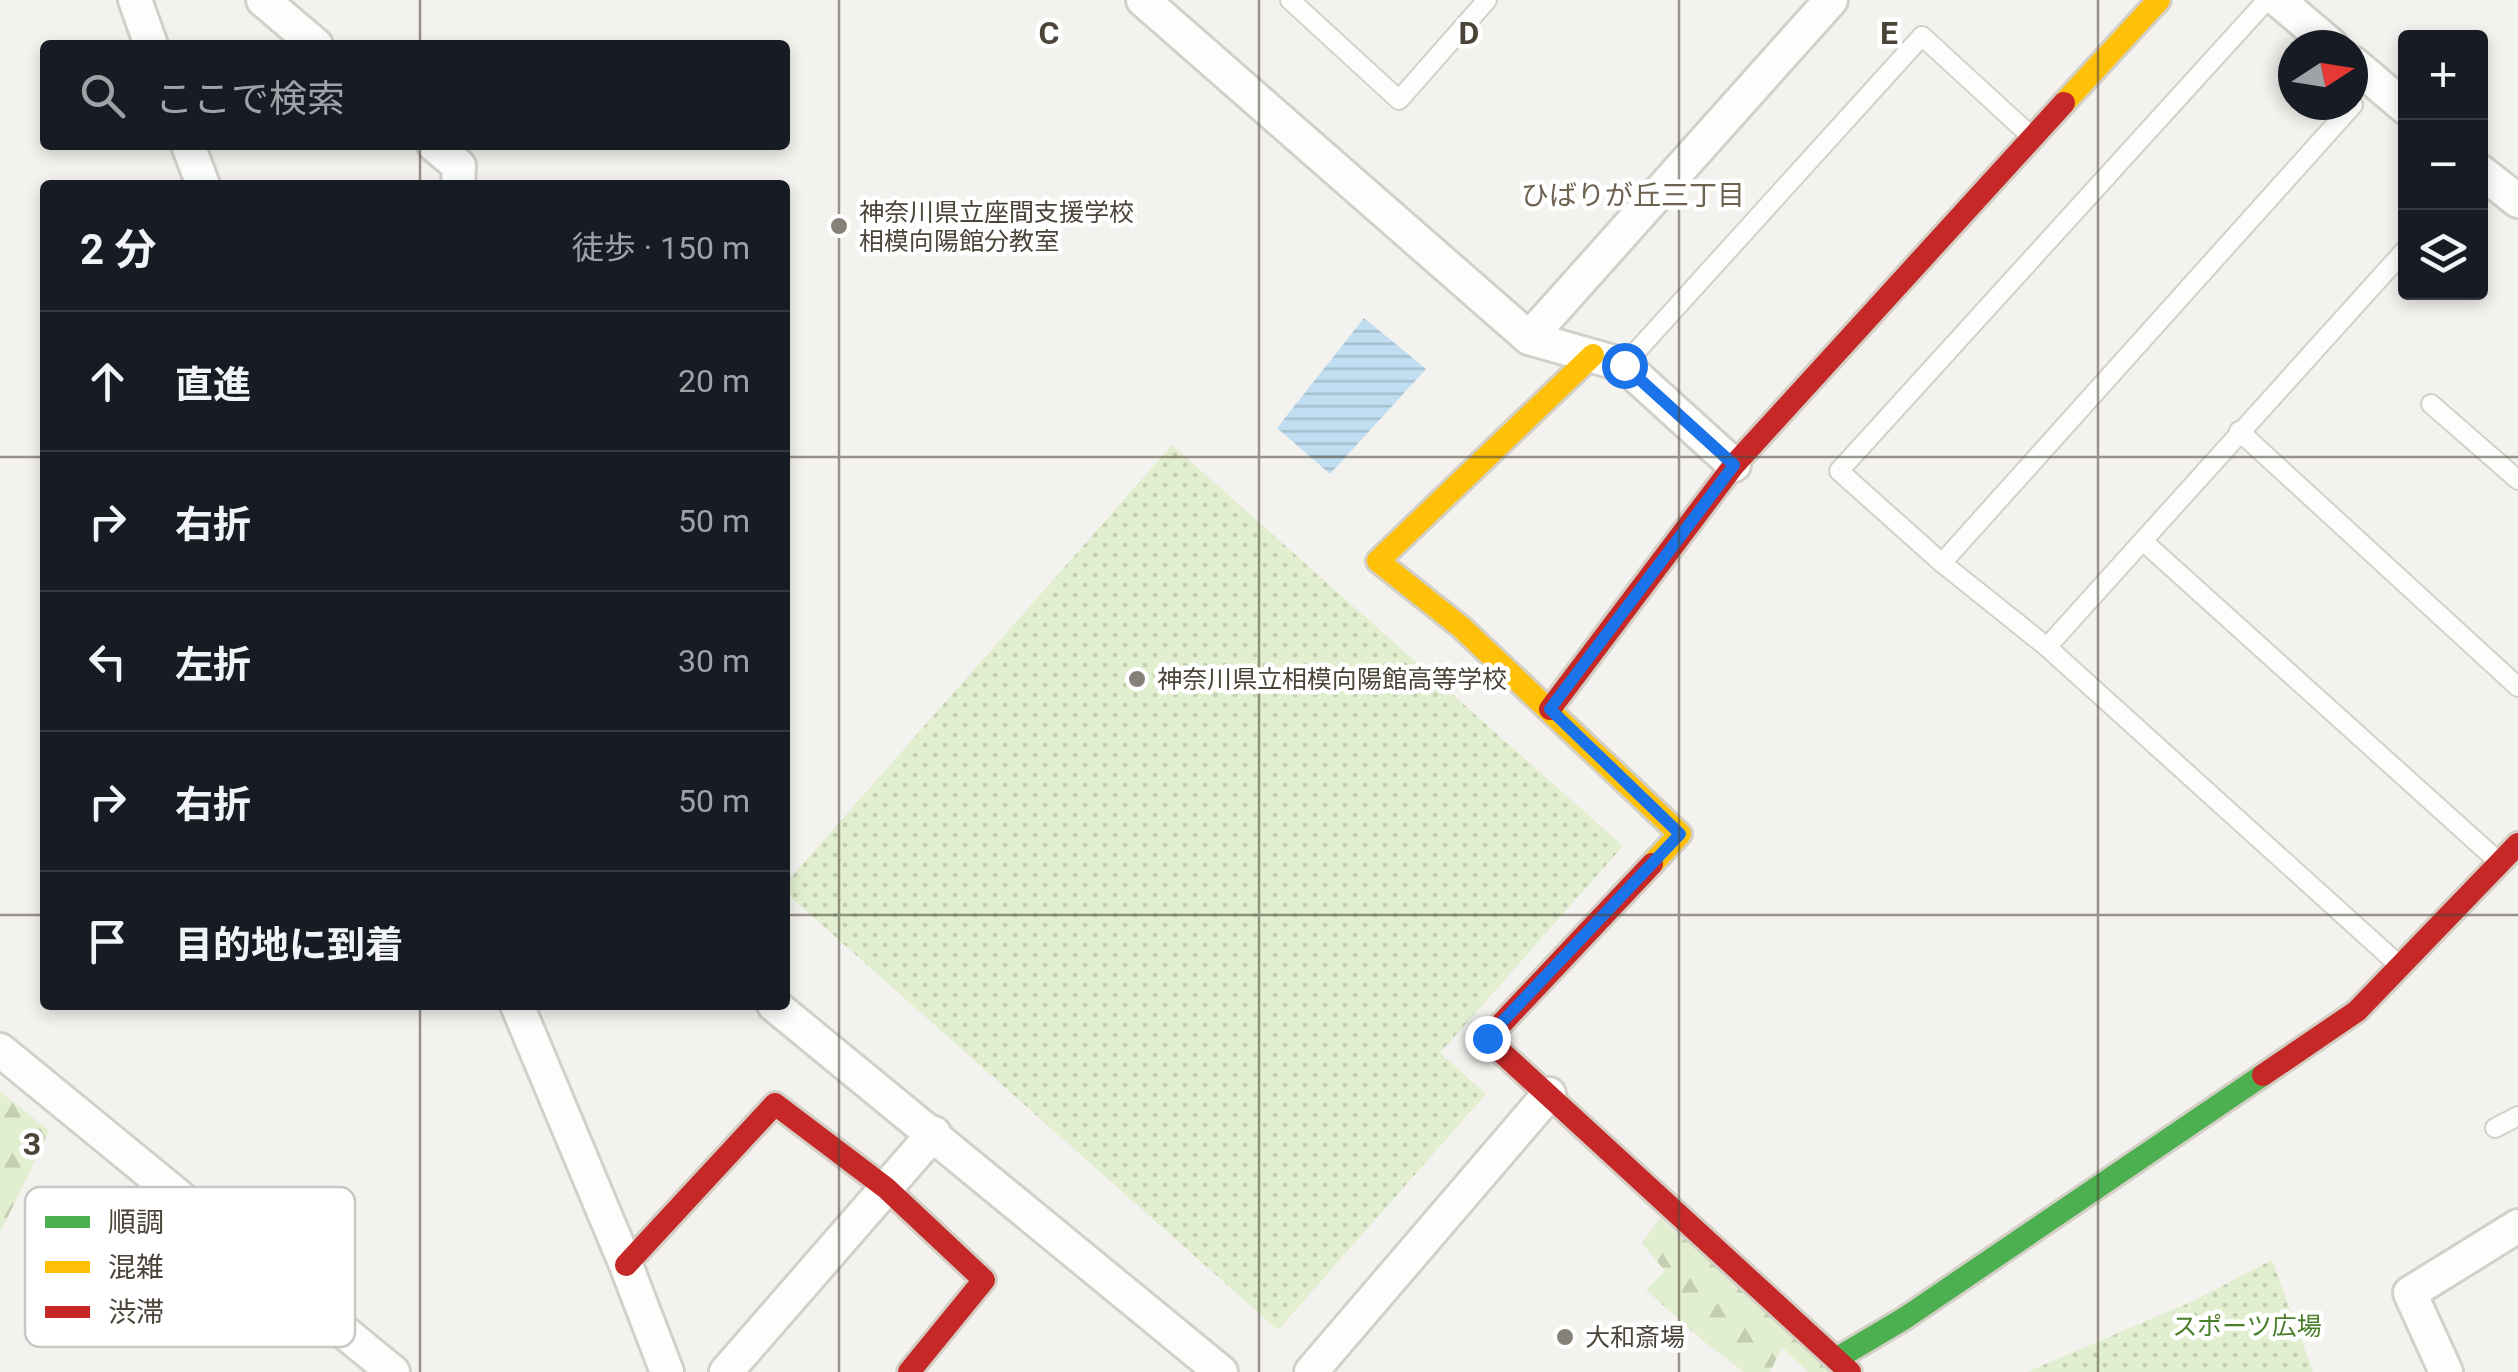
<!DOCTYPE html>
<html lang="ja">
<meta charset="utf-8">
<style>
:root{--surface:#171b24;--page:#20242c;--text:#f1f3f6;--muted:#9ea1a6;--line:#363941}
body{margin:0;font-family:Roboto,"Noto Sans JP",sans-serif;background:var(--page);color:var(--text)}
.controls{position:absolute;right:30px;top:30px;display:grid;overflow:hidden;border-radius:10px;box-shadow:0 5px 15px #0003}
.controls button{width:90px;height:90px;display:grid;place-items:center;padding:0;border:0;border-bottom:2px solid var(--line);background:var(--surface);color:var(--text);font:50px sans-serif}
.compass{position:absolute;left:2278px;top:30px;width:90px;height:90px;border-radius:50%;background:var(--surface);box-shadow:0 5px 15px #0003;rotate:78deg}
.stop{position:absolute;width:30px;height:30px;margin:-22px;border:8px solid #1a73e8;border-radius:50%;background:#fff}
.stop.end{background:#1a73e8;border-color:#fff;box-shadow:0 2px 10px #0008}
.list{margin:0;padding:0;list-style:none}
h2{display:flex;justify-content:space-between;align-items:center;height:130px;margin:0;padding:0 40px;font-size:42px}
h2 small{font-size:32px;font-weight:400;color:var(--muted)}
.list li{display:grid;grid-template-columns:65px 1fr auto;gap:30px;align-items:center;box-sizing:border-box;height:140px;padding:0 40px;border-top:2px solid var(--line)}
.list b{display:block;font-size:38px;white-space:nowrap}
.list em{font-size:32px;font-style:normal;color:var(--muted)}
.icon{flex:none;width:55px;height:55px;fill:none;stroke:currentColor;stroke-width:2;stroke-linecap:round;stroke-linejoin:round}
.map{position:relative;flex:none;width:2518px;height:1372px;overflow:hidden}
.search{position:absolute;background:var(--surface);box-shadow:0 5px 15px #0003;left:40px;top:40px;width:750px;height:110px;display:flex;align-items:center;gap:25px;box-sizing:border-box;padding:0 35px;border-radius:10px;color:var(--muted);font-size:38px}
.panel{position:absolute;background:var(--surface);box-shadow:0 5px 15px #0003;left:40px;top:180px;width:750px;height:830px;border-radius:10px}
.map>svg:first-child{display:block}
.grass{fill:url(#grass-dots)}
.forest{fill:url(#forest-firs)}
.water{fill:url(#water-rules)}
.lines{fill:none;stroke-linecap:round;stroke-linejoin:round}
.lane-casing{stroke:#d2d0cb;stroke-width:22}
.street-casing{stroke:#d2d0cb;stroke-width:38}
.fast-casing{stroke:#d3cfc5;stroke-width:28}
.slow-casing{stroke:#d3cfc5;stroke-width:28}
.jam-casing{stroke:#d3cfc5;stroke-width:28}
.lane{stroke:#fdfdfc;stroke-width:18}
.street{stroke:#fdfdfc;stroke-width:32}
.fast{stroke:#4caf50;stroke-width:22}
.slow{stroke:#ffc107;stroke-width:22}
.jam{stroke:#c62828;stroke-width:22}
.route{stroke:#1a73e8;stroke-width:12}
.grid{fill:none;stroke:#4b4439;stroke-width:2.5;stroke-opacity:0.55}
.poi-dot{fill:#868178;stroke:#fff;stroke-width:4}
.labels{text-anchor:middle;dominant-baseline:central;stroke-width:9;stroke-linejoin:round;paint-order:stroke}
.poi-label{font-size:25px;fill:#4b4439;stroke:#fff;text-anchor:start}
.park-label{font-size:25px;fill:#4a7f2a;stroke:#fff}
.neighbourhood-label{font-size:28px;fill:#6e6250;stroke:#fff}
.key{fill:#fff;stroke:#c9c7c4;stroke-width:2.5}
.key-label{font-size:28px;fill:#4b4439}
.grid-label{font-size:32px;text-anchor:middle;font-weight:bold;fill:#4b4439;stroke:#fff;stroke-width:9;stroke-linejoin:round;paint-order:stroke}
</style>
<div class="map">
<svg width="2518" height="1372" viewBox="0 0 2518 1372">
<defs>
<pattern id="grass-dots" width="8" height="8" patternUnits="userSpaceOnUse" patternTransform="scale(2.5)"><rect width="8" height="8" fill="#e1eecf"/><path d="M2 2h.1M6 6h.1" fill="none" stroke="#c3cdb2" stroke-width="1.8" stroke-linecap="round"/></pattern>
<pattern id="forest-firs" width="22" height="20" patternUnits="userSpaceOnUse" patternTransform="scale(2.5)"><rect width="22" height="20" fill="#e1eecf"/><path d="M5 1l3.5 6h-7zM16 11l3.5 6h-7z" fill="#c3cdb2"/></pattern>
<pattern id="water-rules" width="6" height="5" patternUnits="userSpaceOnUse" patternTransform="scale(2.5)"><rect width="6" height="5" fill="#c0ddf1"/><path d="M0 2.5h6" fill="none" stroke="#a6bfcf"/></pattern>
</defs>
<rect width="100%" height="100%" fill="#f4f2ee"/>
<g class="grass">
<path d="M 1172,445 L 1623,846 L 1440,1053 L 1486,1094 L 1278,1330 L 785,892 L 785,884 Z"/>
<path d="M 2272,1260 L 2313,1372 L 2027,1372 L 2191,1302 Z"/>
</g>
<g class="forest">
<path d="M 0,1091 L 49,1131 L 0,1233 Z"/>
<path d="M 1660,1218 L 1836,1372 L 1808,1372 L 1782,1347 L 1770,1372 L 1744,1372 L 1702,1340 L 1646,1290 L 1665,1271 L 1642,1243 Z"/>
</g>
<path class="water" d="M 1364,318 L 1426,369 L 1330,474 L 1277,428 Z"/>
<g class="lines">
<defs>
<g id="lane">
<path d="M 1290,0 L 1399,100 L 1487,0"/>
<path d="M 2267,0 L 1839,471 L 1942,563 L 2047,647 L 2400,966"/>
<path d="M 1624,365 L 1922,36 L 2032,137"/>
<path d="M 2431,404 L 2518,480"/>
<path d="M 2239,431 L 2518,687"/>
<path d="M 2144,542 L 2500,863"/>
<path d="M 1942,563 L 2353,105"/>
<path d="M 2047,647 L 2406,249"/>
<path d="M 2495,1128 L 2518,1116"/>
</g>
<g id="street">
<path d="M 135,0 L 151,45"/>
<path d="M 263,0 L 316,45"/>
<path d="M 1143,0 L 1529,338 L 1624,365 L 1734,465"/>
<path d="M 2278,0 L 2331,45"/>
<path d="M 2353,63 L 2406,108"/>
<path d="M 188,145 L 203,185"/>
<path d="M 434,145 L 459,166 L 458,185"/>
<path d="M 2480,171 L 2518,201"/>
<path d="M 1529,338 L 1831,0"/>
<path d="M 517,1005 L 626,1265 L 667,1372"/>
<path d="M 774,1005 L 1221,1372"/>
<path d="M 0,1050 L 393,1372"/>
<path d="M 726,1372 L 934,1133"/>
<path d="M 1311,1372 L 1549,1094"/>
<path d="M 2446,1372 L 2410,1293 L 2518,1226"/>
</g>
<path id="fast" d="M 1836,1359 L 1905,1318 L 2263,1075"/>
<g id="slow">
<path d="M 2064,103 L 2159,0"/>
<path d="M 1593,355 L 1378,561 L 1461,627 L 1680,834 L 1652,864"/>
</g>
<g id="jam">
<path d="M 1550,709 L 1734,465 L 2064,103"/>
<path d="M 1652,864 L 1487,1039 L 1850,1372"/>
<path d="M 2263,1075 L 2357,1011 L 2518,844"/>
<path d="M 626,1265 L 775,1104 L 886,1188 L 984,1280 L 909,1372"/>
</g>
</defs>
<use href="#lane" class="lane-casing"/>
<use href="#street" class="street-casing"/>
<use href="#fast" class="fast-casing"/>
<use href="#slow" class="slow-casing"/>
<use href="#jam" class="jam-casing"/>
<use href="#lane" class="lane"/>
<use href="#street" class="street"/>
<use href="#fast" class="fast"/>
<use href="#slow" class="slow"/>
<use href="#jam" class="jam"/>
</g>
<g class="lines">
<path class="route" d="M 1487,1038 L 1680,834 L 1550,709 L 1734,465 L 1624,365"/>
</g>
<path class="grid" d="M 420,0 L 420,45M 839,0 L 839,1372M 1259,0 L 1259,1372M 1679,0 L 1679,1372M 2098,0 L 2098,1372M 420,145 L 420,185M 0,457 L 45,457M 785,457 L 2518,457M 0,915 L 45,915M 785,915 L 2518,915M 420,1005 L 420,1372"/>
<g class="poi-dot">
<circle cx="839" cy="226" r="10"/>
<circle cx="1137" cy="679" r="10"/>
<circle cx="1565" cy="1337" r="10"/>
</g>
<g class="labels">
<g class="poi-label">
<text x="859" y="212">神奈川県立座間支援学校<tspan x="859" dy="29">相模向陽館分教室</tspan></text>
<text x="1157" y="679">神奈川県立相模向陽館高等学校</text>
<text x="1585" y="1337">大和斎場</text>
</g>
<g class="park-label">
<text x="2247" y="1326">スポーツ広場</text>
</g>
<g class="neighbourhood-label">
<text x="1633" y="195">ひばりが丘三丁目</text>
</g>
</g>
<rect x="25" y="1187" width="330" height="160" rx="15" class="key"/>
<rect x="45" y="1216" width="45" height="12" fill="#4caf50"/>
<rect x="45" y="1261" width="45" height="12" fill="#ffc107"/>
<rect x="45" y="1306" width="45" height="12" fill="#c62828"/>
<g class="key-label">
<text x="108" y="1232">順調</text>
<text x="108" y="1277">混雑</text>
<text x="108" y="1322">渋滞</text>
</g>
<g class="grid-label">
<text x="1049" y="44">C</text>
<text x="1469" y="44">D</text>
<text x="1889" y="44">E</text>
<text x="32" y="1155">3</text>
</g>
</svg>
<div class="controls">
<button>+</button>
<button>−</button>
<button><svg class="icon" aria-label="layers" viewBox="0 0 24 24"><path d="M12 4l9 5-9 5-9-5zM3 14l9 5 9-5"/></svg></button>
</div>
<svg class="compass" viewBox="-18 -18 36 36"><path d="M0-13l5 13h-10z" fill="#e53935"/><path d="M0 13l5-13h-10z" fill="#9ea1a6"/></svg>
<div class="stop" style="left:1624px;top:365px"></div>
<div class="stop end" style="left:1487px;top:1038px"></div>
<div class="search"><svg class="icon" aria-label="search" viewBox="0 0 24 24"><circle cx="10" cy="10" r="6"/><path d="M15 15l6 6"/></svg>ここで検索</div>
<section class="panel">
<h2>2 分<small>徒歩 · 150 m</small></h2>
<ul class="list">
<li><svg class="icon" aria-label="ahead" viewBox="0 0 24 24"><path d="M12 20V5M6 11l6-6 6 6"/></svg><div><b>直進</b></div><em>20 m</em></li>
<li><svg class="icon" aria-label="right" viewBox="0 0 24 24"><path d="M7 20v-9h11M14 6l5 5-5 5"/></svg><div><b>右折</b></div><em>50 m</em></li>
<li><svg class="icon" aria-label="left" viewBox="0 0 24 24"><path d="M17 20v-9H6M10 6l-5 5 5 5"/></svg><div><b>左折</b></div><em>30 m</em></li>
<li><svg class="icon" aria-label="right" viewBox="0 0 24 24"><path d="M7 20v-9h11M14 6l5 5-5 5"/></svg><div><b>右折</b></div><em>50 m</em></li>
<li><svg class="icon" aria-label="arrive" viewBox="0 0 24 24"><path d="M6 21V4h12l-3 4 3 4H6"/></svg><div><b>目的地に到着</b></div></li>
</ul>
</section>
</div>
